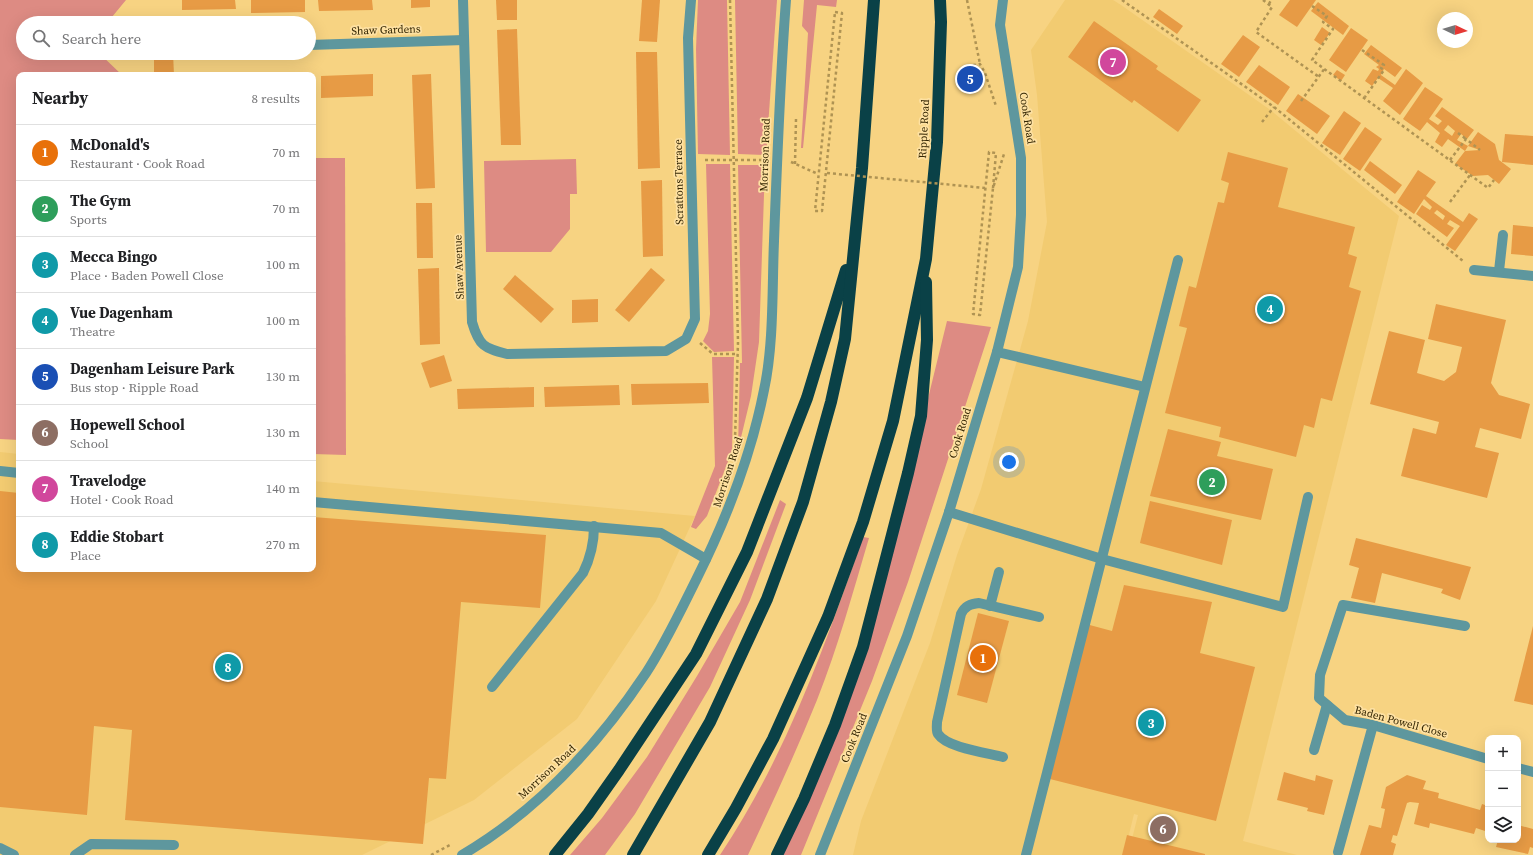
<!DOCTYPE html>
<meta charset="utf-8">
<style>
:root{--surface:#fff;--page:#f2f2f2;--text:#202124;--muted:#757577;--line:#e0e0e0;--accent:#2f53c3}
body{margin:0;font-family:"Source Serif 4",serif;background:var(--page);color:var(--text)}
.controls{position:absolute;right:12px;bottom:12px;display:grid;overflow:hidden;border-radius:8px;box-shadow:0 4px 16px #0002}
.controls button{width:36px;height:36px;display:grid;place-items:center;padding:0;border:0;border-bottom:1px solid var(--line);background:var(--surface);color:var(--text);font:20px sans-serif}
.compass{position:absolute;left:1437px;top:12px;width:36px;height:36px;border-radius:50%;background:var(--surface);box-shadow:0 4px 16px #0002;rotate:94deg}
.you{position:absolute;left:1009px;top:462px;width:14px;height:14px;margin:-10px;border:3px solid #fff;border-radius:50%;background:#1a73e8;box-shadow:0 0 0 6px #1a73e833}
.badge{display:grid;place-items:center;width:26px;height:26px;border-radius:50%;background:var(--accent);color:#fff;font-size:13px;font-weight:700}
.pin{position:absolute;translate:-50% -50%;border:2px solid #fff;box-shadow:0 1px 4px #0006}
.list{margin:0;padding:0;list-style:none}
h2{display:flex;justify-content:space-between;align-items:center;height:52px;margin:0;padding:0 16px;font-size:17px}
h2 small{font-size:13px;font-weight:400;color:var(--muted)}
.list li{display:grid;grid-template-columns:26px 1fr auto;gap:12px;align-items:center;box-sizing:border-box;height:56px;padding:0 16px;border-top:1px solid var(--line)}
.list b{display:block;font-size:15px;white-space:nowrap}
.list p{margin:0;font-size:13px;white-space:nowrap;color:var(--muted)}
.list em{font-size:13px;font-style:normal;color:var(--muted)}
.icon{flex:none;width:22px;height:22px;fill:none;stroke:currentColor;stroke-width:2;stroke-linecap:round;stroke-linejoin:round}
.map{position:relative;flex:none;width:1533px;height:855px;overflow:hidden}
.search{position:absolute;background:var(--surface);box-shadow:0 4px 16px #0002;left:16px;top:16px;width:300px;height:44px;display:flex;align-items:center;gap:10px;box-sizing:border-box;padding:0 14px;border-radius:22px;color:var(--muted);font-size:15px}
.panel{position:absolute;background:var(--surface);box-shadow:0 4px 16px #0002;left:16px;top:72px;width:300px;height:500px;border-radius:8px}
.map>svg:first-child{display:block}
.built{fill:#f2cb71}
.green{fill:#dd8b83}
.building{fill:#e79b45;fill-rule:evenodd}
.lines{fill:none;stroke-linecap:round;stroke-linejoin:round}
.path{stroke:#af9353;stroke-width:2.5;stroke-dasharray:3 3;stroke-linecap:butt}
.lane{stroke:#5e979e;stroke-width:10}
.street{stroke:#5e979e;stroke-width:10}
.highway{stroke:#0a4147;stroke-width:12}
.path-bridge{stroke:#af9353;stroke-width:2.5;stroke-dasharray:3 3;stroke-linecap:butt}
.labels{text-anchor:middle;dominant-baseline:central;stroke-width:3.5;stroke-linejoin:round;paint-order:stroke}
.street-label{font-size:11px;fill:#332502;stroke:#fee1a2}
</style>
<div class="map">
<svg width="1533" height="855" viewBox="0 0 1533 855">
<rect width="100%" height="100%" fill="#f7d382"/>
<g class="built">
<path d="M 1065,0 L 1113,0 L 1121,5 L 1269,109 L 1399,216 L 1243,841 L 1297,855 L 1128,855 L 1138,815 L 1134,814 L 1124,855 L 853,855 L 861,821 L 930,643 L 957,555 L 981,489 L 1028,321 L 1047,222 L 1037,95 L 1031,50 Z"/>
<path d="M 0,452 L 19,454 L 19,569 L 313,569 L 313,481 L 695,516 L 656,601 L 577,719 L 474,800 L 362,855 L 0,855 Z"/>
</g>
<g class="green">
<path d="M 0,0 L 126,0 L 107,23 L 23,23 L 23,53 L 99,53 L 122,75 L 19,75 L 19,440 L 0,439 Z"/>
<path d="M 698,0 L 727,0 L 730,155 L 698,154 L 696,49 Z"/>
<path d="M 735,0 L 777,0 L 766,155 L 738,154 Z"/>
<path d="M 804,0 L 837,0 L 836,7 L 817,5 L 803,148 L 801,148 L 808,33 L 802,26 Z"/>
<path d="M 313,158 L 345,158 L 346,455 L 313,454 Z"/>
<path d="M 576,159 L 577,194 L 570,194 L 570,229 L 551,252 L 486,252 L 484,161 Z"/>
<path d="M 706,164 L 730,164 L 734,351 L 714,352 L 703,341 L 708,331 L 710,314 Z"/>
<path d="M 738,165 L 765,165 L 759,342 L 751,396 L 738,450 L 740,363 L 742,363 Z"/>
<path d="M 947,321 L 991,327 L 908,582 L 872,681 L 801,855 L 781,855 L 883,582 Z"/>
<path d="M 712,357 L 734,357 L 732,451 L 707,516 L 696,529 L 691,527 L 715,466 Z"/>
<path d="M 780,500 L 786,504 L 750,600 L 710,687 L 635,814 L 605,855 L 570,855 L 602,818 L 647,757 L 697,676 L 740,602 Z"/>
<path d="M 863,537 L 869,538 C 853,592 838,647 817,700 C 796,752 772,804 748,855 L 720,855 C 785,758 825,646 863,537 Z"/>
</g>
<g class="building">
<path d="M 182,0 L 235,0 L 236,9 L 182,10 Z"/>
<path d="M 251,0 L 305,0 L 305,12 L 251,13 Z"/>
<path d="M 318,0 L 372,0 L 373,10 L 319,11 Z"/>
<path d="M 411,0 L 430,0 L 430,7 L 411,8 Z"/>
<path d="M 496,0 L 517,0 L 517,20 L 497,20 Z"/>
<path d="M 642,0 L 660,0 L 657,42 L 639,41 Z"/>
<path d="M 1290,0 L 1316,0 L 1297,27 L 1279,15 Z"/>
<path d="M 1318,2 L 1349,26 L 1343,35 L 1311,11 Z"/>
<path d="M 1159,9 L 1183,26 L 1177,34 L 1153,17 Z"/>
<path d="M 1094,21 L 1158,66 L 1156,69 L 1201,100 L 1178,132 L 1134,100 L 1132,103 L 1068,57 Z"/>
<path d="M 1322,27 L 1330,33 L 1321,45 L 1314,40 Z"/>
<path d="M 1351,28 L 1368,40 L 1346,72 L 1329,60 Z"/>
<path d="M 517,29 L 521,145 L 501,145 L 497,30 Z"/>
<path d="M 1243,35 L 1260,47 L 1239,77 L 1221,64 Z"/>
<path d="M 1371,45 L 1402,68 L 1395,77 L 1384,69 L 1381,75 L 1395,85 L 1406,69 L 1423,83 L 1400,115 L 1383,101 L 1393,88 L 1378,78 L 1372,86 L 1365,81 L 1373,69 L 1378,71 L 1379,69 L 1376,67 L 1379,65 L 1364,54 Z"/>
<path d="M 636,52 L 657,52 L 660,168 L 638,169 Z"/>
<path d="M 154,53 L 173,53 L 174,75 L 154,75 Z"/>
<path d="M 1259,65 L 1290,87 L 1278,105 L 1246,82 Z"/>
<path d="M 1337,70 L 1345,75 L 1341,81 L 1333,75 Z"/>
<path d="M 373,74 L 373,96 L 321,98 L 321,76 Z"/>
<path d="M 431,74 L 435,188 L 416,189 L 412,75 Z"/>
<path d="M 1425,87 L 1443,99 L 1429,119 L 1438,125 L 1442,121 L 1435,116 L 1442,107 L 1474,130 L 1467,139 L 1461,134 L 1457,140 L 1468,146 L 1465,151 L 1448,139 L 1442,147 L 1435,142 L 1440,133 L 1427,122 L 1420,131 L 1403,119 ZM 1448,125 L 1455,131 L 1452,136 L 1444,130 Z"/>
<path d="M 1298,94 L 1330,116 L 1317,134 L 1286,111 Z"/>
<path d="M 1344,111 L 1361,123 L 1340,155 L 1322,143 Z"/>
<path d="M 1365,127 L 1382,139 L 1360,171 L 1343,159 Z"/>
<path d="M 1478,132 L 1495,144 L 1499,160 L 1511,169 L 1499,184 L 1488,175 L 1473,176 L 1455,164 L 1465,151 L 1480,150 L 1468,146 Z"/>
<path d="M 1505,134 L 1533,136 L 1533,165 L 1502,162 Z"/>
<path d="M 1228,152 L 1288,168 L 1278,207 L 1355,227 L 1348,254 L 1357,257 L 1349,287 L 1361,291 L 1332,401 L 1321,398 L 1314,428 L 1304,425 L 1296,457 L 1219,437 L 1221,427 L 1165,413 L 1187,328 L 1179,326 L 1189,286 L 1196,288 L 1218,202 L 1224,203 L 1229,183 L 1221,180 Z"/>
<path d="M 1370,161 L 1402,185 L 1395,194 L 1364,170 Z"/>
<path d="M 1418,170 L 1436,182 L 1426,196 L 1463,222 L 1469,213 L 1478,219 L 1455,251 L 1446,245 L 1460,226 L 1450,220 L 1447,224 L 1454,228 L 1447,237 L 1416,214 L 1422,205 L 1430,210 L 1432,207 L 1424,199 L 1414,214 L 1397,202 ZM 1437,210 L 1445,216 L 1443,220 L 1434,213 Z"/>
<path d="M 662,180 L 663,256 L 643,257 L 641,181 Z"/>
<path d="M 416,203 L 432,203 L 433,258 L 417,258 Z"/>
<path d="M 1513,225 L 1533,227 L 1533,256 L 1511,254 Z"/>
<path d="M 439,268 L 440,344 L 420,345 L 418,269 Z"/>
<path d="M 651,268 L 665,280 L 629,322 L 615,310 Z"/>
<path d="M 515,275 L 554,309 L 541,323 L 503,289 Z"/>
<path d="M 598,299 L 598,322 L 572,323 L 572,300 Z"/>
<path d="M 1436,304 L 1506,320 L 1491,383 L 1499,395 L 1530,404 L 1521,439 L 1480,428 L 1475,447 L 1499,453 L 1487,498 L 1401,476 L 1413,428 L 1436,434 L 1439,422 L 1370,404 L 1389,331 L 1425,340 L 1417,373 L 1444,381 L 1456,372 L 1462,347 L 1428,339 Z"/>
<path d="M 444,355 L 452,381 L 430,388 L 421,363 Z"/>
<path d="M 708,383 L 709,403 L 632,405 L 631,384 Z"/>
<path d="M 619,385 L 620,405 L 545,407 L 544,387 Z"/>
<path d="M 534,387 L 534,407 L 458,409 L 457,389 Z"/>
<path d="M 1168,429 L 1221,442 L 1217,456 L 1273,469 L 1261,520 L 1150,496 Z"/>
<path d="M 0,491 L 19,493 L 19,569 L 313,569 L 313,517 L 546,535 L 540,608 L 461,602 L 446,779 L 429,778 L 423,844 L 125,820 L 132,730 L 94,726 L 87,815 L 0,807 Z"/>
<path d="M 1150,501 L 1232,520 L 1222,565 L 1140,543 Z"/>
<path d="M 1356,538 L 1471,567 L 1460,600 L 1441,593 L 1443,589 L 1382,573 L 1375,603 L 1351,598 L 1359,568 L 1349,565 Z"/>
<path d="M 1124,585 L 1212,602 L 1200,653 L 1255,667 L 1216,821 L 1046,778 L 1086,624 L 1112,631 Z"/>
<path d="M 978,613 L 1009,621 L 987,703 L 957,695 Z"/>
<path d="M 1533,626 L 1533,705 L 1514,701 Z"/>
<path d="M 1284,772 L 1315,781 L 1316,775 L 1333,780 L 1324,815 L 1307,811 L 1308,808 L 1277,800 Z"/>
<path d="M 1407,775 L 1426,781 L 1423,789 L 1439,793 L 1438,798 L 1480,810 L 1482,804 L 1488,806 L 1488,832 L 1476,828 L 1474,834 L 1430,823 L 1429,828 L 1414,824 L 1419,803 L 1410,802 L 1407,803 L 1397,836 L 1393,835 L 1391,842 L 1396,844 L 1393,855 L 1360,855 L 1369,825 L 1381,828 L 1385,809 L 1381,808 L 1386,787 Z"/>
<path d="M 1518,825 L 1533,829 L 1533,848 L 1530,847 L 1528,854 L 1496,847 L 1498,840 L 1518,840 Z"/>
<path d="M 1127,835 L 1205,854 L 1205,855 L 1122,855 Z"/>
</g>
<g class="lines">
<g class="path">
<path d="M 730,0 L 738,342 L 735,439"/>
<path d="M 967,0 L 980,64"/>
<path d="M 1122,0 L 1274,107 L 1463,261"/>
<path d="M 1263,0 L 1272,7 L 1256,32 L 1319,77"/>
<path d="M 1269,4 L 1271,0"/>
<path d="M 1312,6 L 1327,16 L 1323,22 L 1333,29 L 1312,60 L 1488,188 L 1494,180"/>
<path d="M 835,12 L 842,13 L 822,211 L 815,211 Z"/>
<path d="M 1362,50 L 1384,65 L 1381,68 L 1384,70 L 1365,97"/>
<path d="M 970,79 L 968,66 L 980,64 L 985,73 L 996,106"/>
<path d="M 1301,101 L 1325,68"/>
<path d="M 1262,122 L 1274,107"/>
<path d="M 1458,133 L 1466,139"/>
<path d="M 705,160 L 762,160"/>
<path d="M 1450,160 L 1466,139 L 1480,150"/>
<path d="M 791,162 L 818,174"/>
<path d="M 795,164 L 796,119"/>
<path d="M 993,188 L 996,153 L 989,152 L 973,314 L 980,315 L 993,188 L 1004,154"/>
<path d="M 1450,202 L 1470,175"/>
<path d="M 700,343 L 713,354 L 738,354"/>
<path d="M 431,855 L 450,845"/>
</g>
<g class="lane">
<path d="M 997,352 L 1145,387"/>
<path d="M 0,471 L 19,473"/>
<path d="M 313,502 L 661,533 L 706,559"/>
<path d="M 949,512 L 1102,559 L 1283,607 L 1308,497"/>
<path d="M 990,606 L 999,572"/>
<path d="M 492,687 L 583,573 C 591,557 594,544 594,526"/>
<path d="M 1003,757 C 988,753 947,748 938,734 C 936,731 937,726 937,722 L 961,614 C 965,606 970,604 979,603 L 1039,617"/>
<path d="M 0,848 L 14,855"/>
<path d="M 75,855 L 91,844 L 174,845"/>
<path d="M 1026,855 L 1178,260"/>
</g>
<g class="street">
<path d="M 463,0 L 472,322 C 479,346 484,348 507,354 L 666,351 L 686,339 L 695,319 L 688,38 L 691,0"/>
<path d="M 309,45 L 464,40"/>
<path d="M 1474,270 L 1533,276"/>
<path d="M 1499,271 L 1503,235"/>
<path d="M 1465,626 L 1343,605 L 1320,675 L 1319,698 L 1345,720 L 1373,725 L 1488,759"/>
<path d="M 1314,750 L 1327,705"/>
<path d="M 1518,768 L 1533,772"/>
<path d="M 1338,852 L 1373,725"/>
<path d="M 462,855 C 537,811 598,745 646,673 C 665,644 680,612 696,580 C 726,520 751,456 764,390 C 774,344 772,288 774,241 C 777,160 780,80 786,0"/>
<path d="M 820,855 L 907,636 L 949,512 L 997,352 L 1018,267 L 1021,215 L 1021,158 L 1000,25 L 1003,0"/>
</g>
<g class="highway">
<path d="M 555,855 L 588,814 L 619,770 L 696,654 L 747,552 L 807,398 L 846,270"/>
<path d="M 633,855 L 710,722 L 767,599 L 803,502 L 831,402 L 845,339 L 862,168 L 874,0"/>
<path d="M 708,855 L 736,808 L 773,739 L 828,617 L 863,522 L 893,421 L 926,259 L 937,142 L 941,22 L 940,0"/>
<path d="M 777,855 L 804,799 L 835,725 L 863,647 L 908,473 L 921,416 L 927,340 L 926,282"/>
</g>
<path class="path-bridge" d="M 827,173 L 985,188"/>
</g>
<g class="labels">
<g class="street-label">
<text transform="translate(386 30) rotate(-2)">Shaw Gardens</text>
<text transform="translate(1027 118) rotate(81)">Cook Road</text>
<text transform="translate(924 129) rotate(-87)">Ripple Road</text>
<text transform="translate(765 155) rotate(-88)">Morrison Road</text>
<text transform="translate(679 182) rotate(-91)">Scrattons Terrace</text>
<text transform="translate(459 267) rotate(-92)">Shaw Avenue</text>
<text transform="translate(960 433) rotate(-73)">Cook Road</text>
<text transform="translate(728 472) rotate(-72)">Morrison Road</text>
<text transform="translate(1401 722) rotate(15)">Baden Powell Close</text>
<text transform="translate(854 738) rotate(-68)">Cook Road</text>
<text transform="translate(547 772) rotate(-43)">Morrison Road</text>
</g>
</g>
</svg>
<div class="controls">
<button>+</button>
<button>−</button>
<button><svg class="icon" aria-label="layers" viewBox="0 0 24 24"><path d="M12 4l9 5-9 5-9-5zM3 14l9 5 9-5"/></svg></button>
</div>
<svg class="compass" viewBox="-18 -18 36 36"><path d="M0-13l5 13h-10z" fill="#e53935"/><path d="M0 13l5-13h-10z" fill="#757577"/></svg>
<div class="you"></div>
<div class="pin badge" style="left:983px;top:658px;background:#e8710a">1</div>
<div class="pin badge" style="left:1212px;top:482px;background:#2e9e5b">2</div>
<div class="pin badge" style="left:1151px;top:723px;background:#0f9aa8">3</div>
<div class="pin badge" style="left:1270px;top:309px;background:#0f9aa8">4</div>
<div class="pin badge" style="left:970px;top:79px;background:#1a4fb4">5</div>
<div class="pin badge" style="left:1163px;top:829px;background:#8d6e63">6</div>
<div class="pin badge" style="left:1113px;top:62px;background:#d1479c">7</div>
<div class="pin badge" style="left:228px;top:667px;background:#0f9aa8">8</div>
<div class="search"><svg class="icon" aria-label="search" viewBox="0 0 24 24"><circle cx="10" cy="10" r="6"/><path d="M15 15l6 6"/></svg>Search here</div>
<section class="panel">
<h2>Nearby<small>8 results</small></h2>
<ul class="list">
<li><span class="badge" style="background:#e8710a">1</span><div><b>McDonald's</b><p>Restaurant · Cook Road</p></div><em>70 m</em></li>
<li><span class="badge" style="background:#2e9e5b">2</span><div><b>The Gym</b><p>Sports</p></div><em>70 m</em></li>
<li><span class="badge" style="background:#0f9aa8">3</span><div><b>Mecca Bingo</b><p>Place · Baden Powell Close</p></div><em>100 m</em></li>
<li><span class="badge" style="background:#0f9aa8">4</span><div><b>Vue Dagenham</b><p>Theatre</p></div><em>100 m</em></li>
<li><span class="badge" style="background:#1a4fb4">5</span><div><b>Dagenham Leisure Park</b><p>Bus stop · Ripple Road</p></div><em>130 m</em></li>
<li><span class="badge" style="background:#8d6e63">6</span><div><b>Hopewell School</b><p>School</p></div><em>130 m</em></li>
<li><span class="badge" style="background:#d1479c">7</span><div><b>Travelodge</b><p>Hotel · Cook Road</p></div><em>140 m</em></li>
<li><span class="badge" style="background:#0f9aa8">8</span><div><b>Eddie Stobart</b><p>Place</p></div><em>270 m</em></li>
</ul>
</section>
</div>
